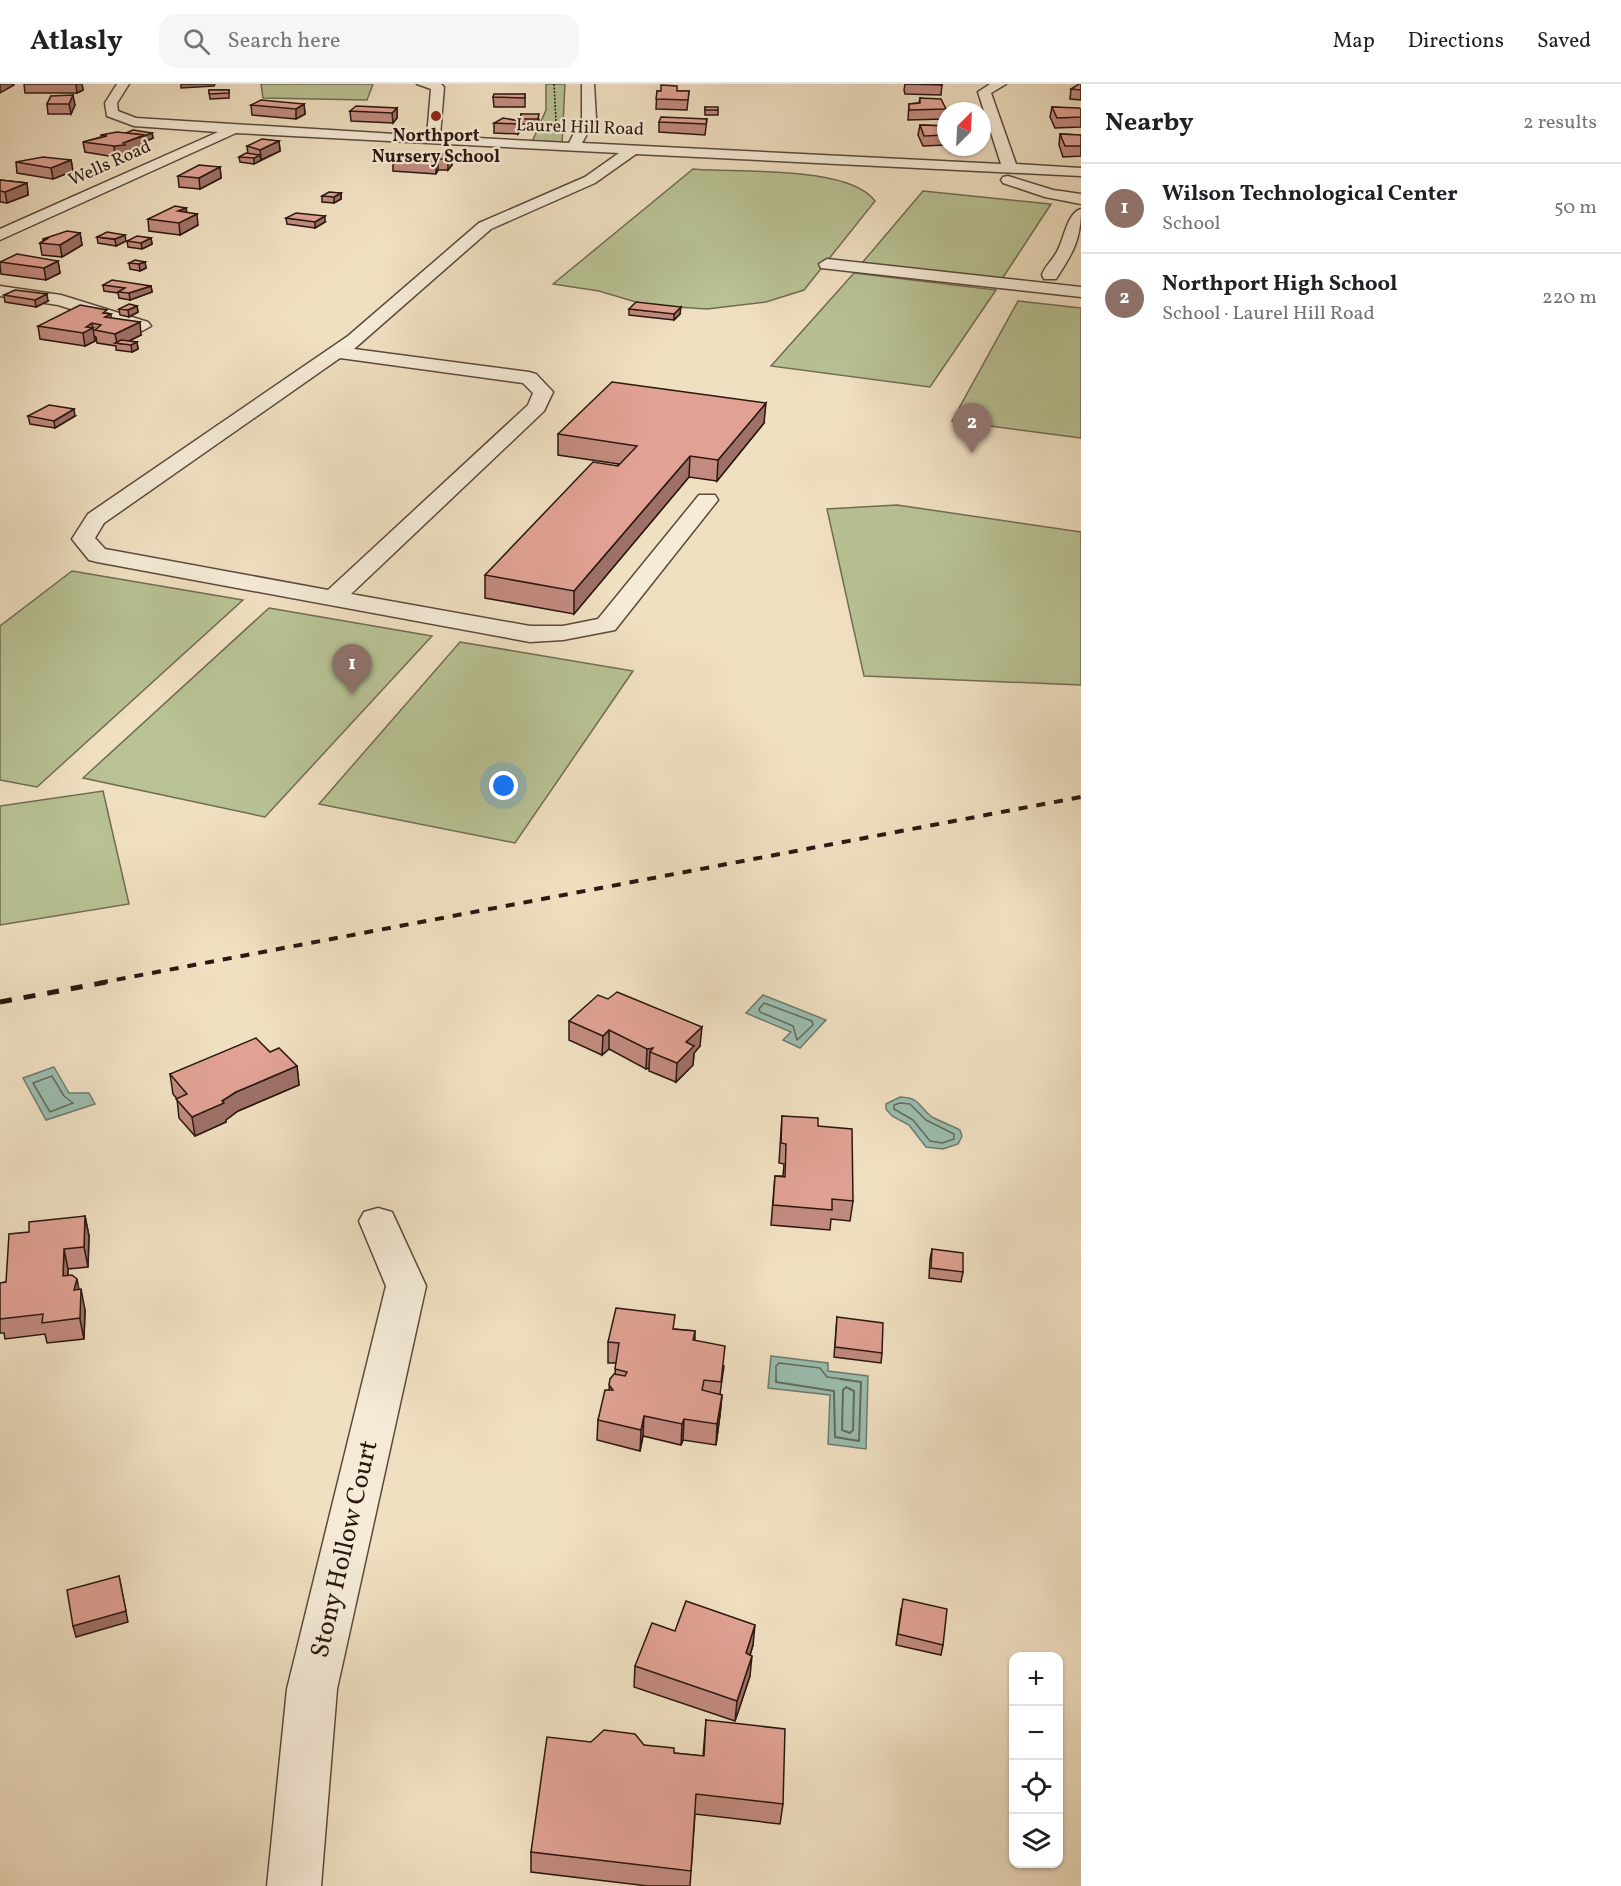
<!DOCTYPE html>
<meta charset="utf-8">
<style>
:root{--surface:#fff;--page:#f6f6f6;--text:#202124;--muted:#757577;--line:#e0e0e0;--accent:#b45309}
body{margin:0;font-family:Vollkorn,serif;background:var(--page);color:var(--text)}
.controls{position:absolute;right:18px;bottom:18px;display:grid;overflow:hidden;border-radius:12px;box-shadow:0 2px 4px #0004}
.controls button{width:54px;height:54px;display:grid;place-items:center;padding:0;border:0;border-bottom:2px solid var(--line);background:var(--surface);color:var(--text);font:30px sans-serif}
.compass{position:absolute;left:937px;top:18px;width:54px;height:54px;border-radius:50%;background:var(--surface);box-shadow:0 2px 4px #0004;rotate:24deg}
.you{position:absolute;left:504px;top:702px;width:21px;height:21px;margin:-15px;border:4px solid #fff;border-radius:50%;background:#1a73e8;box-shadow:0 0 0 9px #1a73e833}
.badge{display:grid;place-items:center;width:39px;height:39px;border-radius:50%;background:var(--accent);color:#fff;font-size:20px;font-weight:700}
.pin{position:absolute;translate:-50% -50px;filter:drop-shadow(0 2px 3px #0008)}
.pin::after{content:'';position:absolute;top:32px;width:21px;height:18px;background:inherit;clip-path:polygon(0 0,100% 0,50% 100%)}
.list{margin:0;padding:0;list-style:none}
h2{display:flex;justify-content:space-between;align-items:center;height:78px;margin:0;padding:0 24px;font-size:26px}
h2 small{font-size:20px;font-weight:400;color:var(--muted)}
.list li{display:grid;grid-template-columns:39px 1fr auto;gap:18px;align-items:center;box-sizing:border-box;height:90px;padding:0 24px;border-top:2px solid var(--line)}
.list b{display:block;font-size:22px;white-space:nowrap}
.list p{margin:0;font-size:20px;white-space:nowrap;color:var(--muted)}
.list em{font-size:20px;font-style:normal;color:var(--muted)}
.icon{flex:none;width:33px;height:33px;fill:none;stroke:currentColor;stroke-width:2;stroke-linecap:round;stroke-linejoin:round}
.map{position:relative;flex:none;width:1081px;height:1802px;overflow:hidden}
header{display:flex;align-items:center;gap:36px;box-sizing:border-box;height:84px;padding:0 30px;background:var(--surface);border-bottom:2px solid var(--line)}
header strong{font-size:28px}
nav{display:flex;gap:33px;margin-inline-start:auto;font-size:21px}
.search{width:420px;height:54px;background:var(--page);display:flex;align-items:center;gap:15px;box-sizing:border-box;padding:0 21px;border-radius:18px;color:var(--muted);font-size:22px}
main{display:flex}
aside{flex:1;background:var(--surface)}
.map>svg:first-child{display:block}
.green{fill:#b8c294;stroke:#726c52;stroke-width:1.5}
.water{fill:#9bbdaf;stroke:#6e7b6f;stroke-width:1.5}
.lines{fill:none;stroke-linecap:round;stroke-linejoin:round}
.shore-far1{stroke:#636a60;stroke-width:1.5}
.shore{stroke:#636a60;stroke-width:2}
.minor-casing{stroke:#5c493c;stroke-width:3}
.path{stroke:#2b1710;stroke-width:1.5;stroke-dasharray:2 1.5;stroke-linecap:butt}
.minor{fill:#f5ebd7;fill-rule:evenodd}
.rail-far1{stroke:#2b1710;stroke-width:4;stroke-dasharray:9 9;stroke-linecap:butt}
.rail{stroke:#2b1710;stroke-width:5;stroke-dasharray:12 12;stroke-linecap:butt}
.wall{fill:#c28b80;stroke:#2b1710;stroke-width:1.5}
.shaded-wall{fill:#9e7168;stroke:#2b1710;stroke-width:1.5}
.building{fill:#e1a295;stroke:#2b1710;stroke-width:1.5}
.poi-dot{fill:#8f2418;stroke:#f5ebd7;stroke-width:2}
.labels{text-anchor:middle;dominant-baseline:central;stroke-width:4.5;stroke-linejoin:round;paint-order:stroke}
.far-street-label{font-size:18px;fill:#2b1710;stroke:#f5ebd7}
.far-poi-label{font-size:18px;font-weight:bold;fill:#2b1710;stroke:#f5ebd7}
.near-street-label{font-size:26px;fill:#2b1710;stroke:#f5ebd7}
</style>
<header>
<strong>Atlasly</strong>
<div class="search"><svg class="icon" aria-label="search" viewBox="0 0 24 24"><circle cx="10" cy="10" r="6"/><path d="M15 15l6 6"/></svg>Search here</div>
<nav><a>Map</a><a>Directions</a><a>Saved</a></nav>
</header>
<main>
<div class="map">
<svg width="1081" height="1802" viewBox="0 0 1081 1802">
<rect width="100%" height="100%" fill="#f0e0c2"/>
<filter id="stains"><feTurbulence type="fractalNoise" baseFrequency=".00333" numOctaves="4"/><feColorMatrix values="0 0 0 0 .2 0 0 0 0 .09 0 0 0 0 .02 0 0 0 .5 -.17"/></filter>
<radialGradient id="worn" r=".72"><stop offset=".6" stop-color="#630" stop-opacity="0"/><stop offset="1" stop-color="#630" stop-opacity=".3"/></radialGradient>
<g class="green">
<path d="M 261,0 L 373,0 L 367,16 L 263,14 Z"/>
<path d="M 546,0 L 565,0 L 562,61 L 531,60 L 546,26 Z"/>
<path d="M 693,85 C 736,89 849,81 875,117 L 804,206 L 766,218 L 707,225 L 646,221 L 599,207 L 553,200 Z"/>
<path d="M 923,107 L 1051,120 L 1002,195 L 862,179 Z"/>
<path d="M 854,189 L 996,206 L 930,303 L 771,282 Z"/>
<path d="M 1018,217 L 1081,224 L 1081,354 L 952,337 Z"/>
<path d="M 897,421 L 1081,448 L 1081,601 L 864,592 L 827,425 Z"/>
<path d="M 72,487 L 243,516 L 37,703 L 0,696 L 0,542 Z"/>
<path d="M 269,524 L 432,552 L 265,733 L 83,694 Z"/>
<path d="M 460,558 L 633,587 L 515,759 L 319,720 Z"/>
<path d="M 103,707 L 129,820 L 0,841 L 0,722 Z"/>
</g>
<g class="water">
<path d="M 763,911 L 826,936 L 800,964 L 783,956 L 791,948 L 746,929 Z"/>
<path d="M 54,983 L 69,1009 L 89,1009 L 95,1020 L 46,1036 L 23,994 Z"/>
<path d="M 900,1013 C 922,1014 918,1023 932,1033 C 941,1038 951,1041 960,1046 L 962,1052 L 958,1060 L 943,1065 L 926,1063 L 909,1041 L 892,1032 L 886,1025 L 886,1020 Z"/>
<path d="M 771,1272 L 828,1279 L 828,1287 L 868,1292 L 866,1365 L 828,1360 L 830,1311 L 768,1304 Z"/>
</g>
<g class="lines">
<g class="shore-far1">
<path d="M 764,919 L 812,937 L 813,941 L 797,956 L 793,942 L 760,928 L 759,925 Z"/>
<path d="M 52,992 L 64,1012 L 73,1019 L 50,1028 L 33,999 Z"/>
<path d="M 900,1019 L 910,1020 L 926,1036 L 954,1050 L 954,1055 L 942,1059 L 930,1057 L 913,1036 L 894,1025 L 894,1021 Z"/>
<path d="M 776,1296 L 776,1282 L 779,1279 L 820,1284 L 827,1293 L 850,1296"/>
</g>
<g class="shore">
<path d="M 776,1295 L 776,1298 L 834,1307 L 835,1353 L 859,1357 L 861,1298 L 840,1295"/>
<path d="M 846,1303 L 854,1307 L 853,1346 L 850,1349 L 842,1346 L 843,1306 Z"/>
</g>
<defs>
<g id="minor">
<path d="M 117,0 L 129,0 L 117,19 L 118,27 L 136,34 L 427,52 L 431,5 L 417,0 L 441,0 L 444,3 L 440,52 L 569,59 L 582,34 L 582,0 L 594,0 L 596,34 L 582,59 L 1001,80 L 978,8 L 990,0 L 1006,0 L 991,9 L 1016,80 L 1081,84 L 1081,92 L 636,70 L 595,99 L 491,145 L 354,265 L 529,288 L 536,290 L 553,308 L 544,327 L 351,510 L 530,542 L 563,542 L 598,535 L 699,411 L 715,411 L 718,416 L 615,546 L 563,556 L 530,558 L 97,478 L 89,476 L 72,455 L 88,430 L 348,252 L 479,139 L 585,93 L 619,69 L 236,49 L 0,156 L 0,145 L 218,48 L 134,42 L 107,32 L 105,19 ZM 340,274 L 523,299 L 533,309 L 528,321 L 328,506 L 105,465 L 95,454 L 104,439 Z"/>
<path d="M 1008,92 L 1053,106 L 1081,110 L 1081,120 L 1045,113 L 1003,99 L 1001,96 L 1003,93 Z"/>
<path d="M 1081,125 C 1081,157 1072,170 1056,195 L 1044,195 L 1042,191 C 1045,182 1050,179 1055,171 C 1064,159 1066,129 1081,125 Z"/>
<path d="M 827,175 L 1081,203 L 1081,213 L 821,184 L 819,180 Z"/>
<path d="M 0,202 L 61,211 L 148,238 L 151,242 L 142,247 L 58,221 L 0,212 Z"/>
<path d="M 378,1124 L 392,1128 L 426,1202 L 337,1605 L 321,1802 L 267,1802 L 287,1605 L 386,1202 L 359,1137 L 364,1128 Z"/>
</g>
</defs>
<use href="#minor" class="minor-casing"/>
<path class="path" d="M 554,0 L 556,37"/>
<use href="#minor" class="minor"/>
<path class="rail-far1" d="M 99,899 L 1081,713"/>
<path class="rail" d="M 0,918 L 107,898"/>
</g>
<g class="wall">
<path d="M 24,0 L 82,0 L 83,6 L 77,9 L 25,9 Z"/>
<path d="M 905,0 L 942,0 L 941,11 L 905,10 L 904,6 Z"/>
<path d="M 1081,0 L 1081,16 L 1070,15 L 1071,5 Z"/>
<path d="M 209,6 L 229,6 L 229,14 L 210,15 Z"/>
<path d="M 657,7 L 689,7 L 687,26 L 656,25 Z"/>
<path d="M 525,10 L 525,23 L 494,23 L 493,13 Z"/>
<path d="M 51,12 L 75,21 L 71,30 L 48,30 L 47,20 Z"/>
<path d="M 920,14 L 946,25 L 944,35 L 908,36 L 909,20 L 919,19 Z"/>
<path d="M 304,20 L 305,30 L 296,35 L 252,31 L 251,21 Z"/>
<path d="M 705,23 L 718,26 L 718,31 L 705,31 Z"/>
<path d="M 1052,23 L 1081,25 L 1081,43 L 1055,44 L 1050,33 Z"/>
<path d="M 397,24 L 397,34 L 393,39 L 351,37 L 350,27 Z"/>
<path d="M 521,30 L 539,35 L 538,40 L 520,40 L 520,47 L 518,50 L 494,49 L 494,39 L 520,37 Z"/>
<path d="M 707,35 L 705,51 L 659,48 L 659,38 Z"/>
<path d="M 920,41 L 946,42 L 946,61 L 923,62 L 918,51 Z"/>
<path d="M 126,49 L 152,49 L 153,54 L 144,58 L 145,62 L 126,69 L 127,72 L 115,73 L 85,68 L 83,58 L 101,53 L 101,51 Z"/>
<path d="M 1060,50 L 1081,51 L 1081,72 L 1063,73 L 1059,61 Z"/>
<path d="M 279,57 L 280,67 L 254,80 L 240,78 L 239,73 L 248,70 L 247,62 Z"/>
<path d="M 452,70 L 452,81 L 448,86 L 438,86 L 436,90 L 393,87 L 393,76 Z"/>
<path d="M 71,76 L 73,87 L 53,95 L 17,89 L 16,78 Z"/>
<path d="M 220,83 L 221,94 L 200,105 L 179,103 L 178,92 Z"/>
<path d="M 0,96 L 27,99 L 28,111 L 7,119 L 0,118 Z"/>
<path d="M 341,109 L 341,115 L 334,119 L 322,118 L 322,112 Z"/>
<path d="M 186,124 L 187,129 L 198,141 L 180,151 L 149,147 L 148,135 Z"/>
<path d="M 286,134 L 325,138 L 315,144 L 287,140 Z"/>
<path d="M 80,149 L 82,161 L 62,173 L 42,171 L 40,159 L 43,157 L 43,155 Z"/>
<path d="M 97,153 L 126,157 L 116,162 L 98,159 Z"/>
<path d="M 151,154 L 152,160 L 142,165 L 128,163 L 127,157 Z"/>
<path d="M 58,177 L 60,189 L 46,196 L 1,190 L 0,181 L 0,178 Z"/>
<path d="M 145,178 L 146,184 L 140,187 L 130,185 L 129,179 Z"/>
<path d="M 103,201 L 151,202 L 152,208 L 130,216 L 119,214 L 118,209 L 104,207 Z"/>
<path d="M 4,211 L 48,217 L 36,223 L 5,218 Z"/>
<path d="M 137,222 L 138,228 L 129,233 L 120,231 L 119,225 Z"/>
<path d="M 629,225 L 680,230 L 674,236 L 629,231 Z"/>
<path d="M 107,229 L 111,230 L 111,234 L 141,251 L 129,257 L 137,258 L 138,265 L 132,268 L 116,266 L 116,262 L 97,259 L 96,253 L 94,252 L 95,257 L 85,262 L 40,255 L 38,242 Z"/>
<path d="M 28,332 L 75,332 L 55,344 L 30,340 Z"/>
<path d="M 764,339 L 717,397 L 689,393 L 574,530 L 485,514 L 485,491 L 619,380 L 558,371 L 558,350 Z"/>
<path d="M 569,937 L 700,962 L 694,969 L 693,981 L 676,998 L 649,987 L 649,984 L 646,985 L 609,965 L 602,971 L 569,956 Z"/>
<path d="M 297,982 L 299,1001 L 238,1027 L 226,1036 L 226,1038 L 195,1052 L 179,1034 L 177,1015 L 173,1010 L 170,990 Z"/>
<path d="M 782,1032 L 818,1042 L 853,1117 L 850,1137 L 831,1135 L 830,1146 L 771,1141 L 775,1092 L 783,1092 L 784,1080 L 779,1079 Z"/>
<path d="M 85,1132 L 89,1152 L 88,1183 L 68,1185 L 68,1191 L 79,1206 L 85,1226 L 84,1255 L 47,1259 L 45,1250 L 5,1255 L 4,1249 L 0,1249 L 0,1199 L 6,1198 L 29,1148 Z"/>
<path d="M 932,1165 L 963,1188 L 961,1198 L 929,1194 L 930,1175 Z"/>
<path d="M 837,1233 L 882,1269 L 881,1279 L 834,1273 Z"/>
<path d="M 674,1245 L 695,1247 L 695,1257 L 724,1282 L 720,1310 L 722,1311 L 720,1331 L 716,1361 L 683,1356 L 681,1361 L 643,1352 L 640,1367 L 597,1356 L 598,1336 L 609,1306 L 610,1295 L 615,1290 L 616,1279 L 608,1279 L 608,1258 Z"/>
<path d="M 901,1525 L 943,1561 L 941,1571 L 896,1561 Z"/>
<path d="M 675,1547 L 753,1561 L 750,1571 L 750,1592 L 735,1637 L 634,1603 L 635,1582 Z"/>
<path d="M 706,1636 L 783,1720 L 780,1740 L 695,1730 L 690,1802 L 648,1802 L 531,1788 L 531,1768 L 591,1658 L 644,1661 L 674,1669 L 703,1672 Z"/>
</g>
<g class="shaded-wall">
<path d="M 0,0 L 14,0 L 14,1 L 0,9 Z"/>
<path d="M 76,0 L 82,0 L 83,6 L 77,9 Z"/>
<path d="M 181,0 L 215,0 L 214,2 L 181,4 Z"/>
<path d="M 73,11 L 75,21 L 71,30 L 69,20 Z"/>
<path d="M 304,20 L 305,30 L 296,35 L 296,25 Z"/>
<path d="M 397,24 L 397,34 L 393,39 L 392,29 Z"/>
<path d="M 520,37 L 520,47 L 518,50 L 518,40 Z"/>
<path d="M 152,49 L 153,54 L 144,58 L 145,62 L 126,69 L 127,72 L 115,73 L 114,62 Z"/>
<path d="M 279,57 L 280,67 L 261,76 L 260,66 Z"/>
<path d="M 452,70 L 452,81 L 448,86 L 448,75 Z"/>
<path d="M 260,71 L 261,76 L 254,80 L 254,74 Z"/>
<path d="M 438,75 L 438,86 L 436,90 L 436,79 Z"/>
<path d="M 71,76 L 73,87 L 53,95 L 51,84 Z"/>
<path d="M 220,83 L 221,94 L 200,105 L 199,94 Z"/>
<path d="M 27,99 L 28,111 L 7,119 L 5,108 Z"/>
<path d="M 341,109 L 341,115 L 334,119 L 334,113 Z"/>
<path d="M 186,124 L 187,135 L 197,130 L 198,141 L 180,151 L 178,127 Z"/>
<path d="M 325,132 L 325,138 L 315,144 L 315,138 Z"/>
<path d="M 80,149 L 82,161 L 62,173 L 60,161 Z"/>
<path d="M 125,151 L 126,157 L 116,162 L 115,155 Z"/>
<path d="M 151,154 L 152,160 L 142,165 L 141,159 Z"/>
<path d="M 58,177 L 60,189 L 46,196 L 44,184 Z"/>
<path d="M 145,178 L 146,184 L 140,187 L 139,180 Z"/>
<path d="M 151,202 L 152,208 L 130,216 L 129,209 Z"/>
<path d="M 47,210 L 48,217 L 36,223 L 35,216 Z"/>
<path d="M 137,222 L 138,228 L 129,233 L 128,226 Z"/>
<path d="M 681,223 L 680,230 L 674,236 L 674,230 Z"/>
<path d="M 140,238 L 141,251 L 123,260 L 117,259 L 115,250 Z"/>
<path d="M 92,239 L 95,257 L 85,262 L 83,249 L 86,243 Z"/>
<path d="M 137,258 L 138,265 L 132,268 L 131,261 Z"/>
<path d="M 766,319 L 764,339 L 717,397 L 718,376 Z"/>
<path d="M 74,325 L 75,332 L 55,344 L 54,337 Z"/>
<path d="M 690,372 L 689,393 L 574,530 L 574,507 Z"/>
<path d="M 702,943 L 700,962 L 694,969 L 693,981 L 676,998 L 677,979 L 686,958 Z"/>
<path d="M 609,946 L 609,965 L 602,971 L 603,952 Z"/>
<path d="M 653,964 L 650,968 L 649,984 L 646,985 L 647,965 Z"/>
<path d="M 297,982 L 299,1001 L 238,1027 L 226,1036 L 226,1038 L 195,1052 L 192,1033 L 222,1017 L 236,1008 Z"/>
<path d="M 85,1132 L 89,1152 L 88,1183 L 84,1163 Z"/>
<path d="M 64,1165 L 68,1185 L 67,1212 L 63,1192 Z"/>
<path d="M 77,1195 L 80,1211 L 81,1205 L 85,1226 L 84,1255 L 74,1206 Z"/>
<path d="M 722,1311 L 720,1331 L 716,1361 L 717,1340 Z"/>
<path d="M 644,1332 L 643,1352 L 640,1367 L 641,1346 Z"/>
<path d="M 684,1335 L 683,1356 L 681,1361 L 682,1340 Z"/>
<path d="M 119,1492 L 128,1538 L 76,1553 L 73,1542 Z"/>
<path d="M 755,1541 L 753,1561 L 744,1590 L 746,1569 Z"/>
<path d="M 752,1572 L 750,1592 L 735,1637 L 737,1617 Z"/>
</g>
<g class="building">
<path d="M 906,0 L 942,0 L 942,1 Z"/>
<path d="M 1079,0 L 1081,0 L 1081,6 L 1071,5 Z"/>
<path d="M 661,1 L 677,2 L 677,7 L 689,7 L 688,16 L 656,15 L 657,7 L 661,7 Z"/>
<path d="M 209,6 L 229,6 L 229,9 L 209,10 Z"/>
<path d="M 494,10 L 525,10 L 525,14 L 493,13 Z"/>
<path d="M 73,11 L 69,20 L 47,20 L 51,12 Z"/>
<path d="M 920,14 L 941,15 L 946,25 L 909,26 L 909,20 L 920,19 Z"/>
<path d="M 261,16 L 304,20 L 296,25 L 251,21 Z"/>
<path d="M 356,22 L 397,24 L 392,29 L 350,27 Z"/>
<rect x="705" y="23" width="13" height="3"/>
<path d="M 1052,23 L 1079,24 L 1081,25 L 1081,33 L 1057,34 Z"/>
<path d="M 521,30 L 539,30 L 538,35 L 520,35 Z"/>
<path d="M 661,33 L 707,35 L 706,40 L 659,38 Z"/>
<path d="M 503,34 L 520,37 L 518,40 L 494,39 Z"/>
<path d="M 920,41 L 946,42 L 946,51 L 924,52 Z"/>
<path d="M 133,46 L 152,49 L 144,52 L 144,51 L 126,49 Z"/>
<path d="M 117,48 L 144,51 L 123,59 L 125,61 L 114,62 L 83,58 L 107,52 L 101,51 Z"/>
<path d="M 1060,50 L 1081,51 L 1081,62 L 1065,62 Z"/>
<path d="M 262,55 L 279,57 L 260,66 L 247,62 Z"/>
<path d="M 246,69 L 260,71 L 254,74 L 239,73 Z"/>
<path d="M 398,69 L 452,70 L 448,75 L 438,75 L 436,79 L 393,76 Z"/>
<path d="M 43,73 L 71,76 L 51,84 L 16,78 Z"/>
<path d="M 199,81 L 220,83 L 199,94 L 178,92 Z"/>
<path d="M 0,96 L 27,99 L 5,108 L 0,107 Z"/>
<path d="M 329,108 L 341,109 L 334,113 L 322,112 Z"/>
<path d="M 175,122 L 186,124 L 178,127 L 197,130 L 179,139 L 148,135 Z"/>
<path d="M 296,129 L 325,132 L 315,138 L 286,134 Z"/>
<path d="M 67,147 L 80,149 L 60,161 L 40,159 L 47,155 L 43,155 Z"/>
<path d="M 107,148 L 125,151 L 115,155 L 97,153 Z"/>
<path d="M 137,152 L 151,154 L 141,159 L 127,157 Z"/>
<path d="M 17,170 L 58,177 L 44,184 L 0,178 Z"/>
<path d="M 135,176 L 145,178 L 139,180 L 129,179 Z"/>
<path d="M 112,196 L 151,202 L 129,209 L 118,208 L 125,204 L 103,201 Z"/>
<path d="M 15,206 L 47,210 L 35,216 L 4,211 Z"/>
<path d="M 636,218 L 681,223 L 674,230 L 629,225 Z"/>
<path d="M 129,220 L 137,222 L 128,226 L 119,225 Z"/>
<path d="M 80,221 L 107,226 L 103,229 L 111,230 L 105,233 L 140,238 L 115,250 L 95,246 L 101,241 L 92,239 L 86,243 L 93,244 L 83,249 L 38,242 Z"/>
<path d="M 121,256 L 137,258 L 131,261 L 115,259 Z"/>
<path d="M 612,298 L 766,319 L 718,376 L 690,372 L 574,507 L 485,491 L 593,378 L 618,382 L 637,362 L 558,350 Z"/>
<path d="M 49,321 L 74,325 L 54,337 L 28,332 Z"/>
<path d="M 617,908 L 702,943 L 686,958 L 694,962 L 677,979 L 650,968 L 653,964 L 647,965 L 609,946 L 603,952 L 569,937 L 598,911 L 608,915 Z"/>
<path d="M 256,954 L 270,968 L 279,964 L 297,982 L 236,1008 L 222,1017 L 224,1019 L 192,1033 L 176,1015 L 187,1010 L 170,990 Z"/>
<path d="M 782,1032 L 818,1034 L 818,1042 L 852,1045 L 853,1117 L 832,1115 L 832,1126 L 773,1121 L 775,1092 L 785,1093 L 786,1060 L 781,1059 Z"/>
<path d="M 85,1132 L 84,1163 L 64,1165 L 63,1192 L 72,1191 L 77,1195 L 74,1206 L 81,1205 L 80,1234 L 42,1239 L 43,1230 L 0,1235 L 0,1199 L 6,1198 L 9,1150 L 29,1148 L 29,1138 Z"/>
<path d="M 932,1165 L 963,1169 L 963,1188 L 931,1184 Z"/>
<path d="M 616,1224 L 675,1231 L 673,1245 L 695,1247 L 693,1256 L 725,1262 L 721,1298 L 704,1296 L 702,1306 L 722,1311 L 717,1340 L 684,1335 L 682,1340 L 644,1332 L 641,1346 L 598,1336 L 605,1306 L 613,1306 L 609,1301 L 610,1295 L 614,1290 L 625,1292 L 627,1288 L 615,1285 L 619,1259 L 608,1258 Z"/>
<path d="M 837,1233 L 883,1239 L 882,1269 L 835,1263 Z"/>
<path d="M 119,1492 L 126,1527 L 73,1542 L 67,1506 Z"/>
<path d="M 903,1515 L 947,1525 L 943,1561 L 898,1550 Z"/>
<path d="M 686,1517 L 755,1541 L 746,1569 L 752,1572 L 737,1617 L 635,1582 L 652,1539 L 675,1547 Z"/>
<path d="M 706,1636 L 785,1645 L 783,1720 L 696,1710 L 691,1787 L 531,1768 L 547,1653 L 591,1658 L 604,1646 L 635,1650 L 644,1661 L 674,1664 L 674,1669 L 704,1672 Z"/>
</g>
<circle class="poi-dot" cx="436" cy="32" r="6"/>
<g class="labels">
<g class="far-street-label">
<text transform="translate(580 44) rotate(2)">Laurel Hill Road</text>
<text transform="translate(110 80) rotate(-24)">Wells Road</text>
</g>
<g class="far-poi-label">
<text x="436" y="52">Northport<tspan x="436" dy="21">Nursery School</tspan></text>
</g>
<g class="near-street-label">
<text transform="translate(345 1465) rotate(-77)">Stony Hollow Court</text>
</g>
</g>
<rect width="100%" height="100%" filter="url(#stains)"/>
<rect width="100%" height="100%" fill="url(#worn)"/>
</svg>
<div class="controls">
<button>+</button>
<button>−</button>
<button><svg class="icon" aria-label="locate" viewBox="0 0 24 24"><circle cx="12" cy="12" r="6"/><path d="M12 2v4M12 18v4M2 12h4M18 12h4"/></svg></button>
<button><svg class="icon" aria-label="layers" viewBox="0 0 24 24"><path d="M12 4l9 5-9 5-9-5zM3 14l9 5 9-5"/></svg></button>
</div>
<svg class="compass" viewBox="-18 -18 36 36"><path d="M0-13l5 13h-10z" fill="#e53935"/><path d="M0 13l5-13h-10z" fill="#757577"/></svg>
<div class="you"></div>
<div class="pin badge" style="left:352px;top:610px;background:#8d6e63">1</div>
<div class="pin badge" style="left:972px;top:369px;background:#8d6e63">2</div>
</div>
<aside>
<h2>Nearby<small>2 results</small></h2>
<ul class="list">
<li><span class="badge" style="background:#8d6e63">1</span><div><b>Wilson Technological Center</b><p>School</p></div><em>50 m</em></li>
<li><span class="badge" style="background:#8d6e63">2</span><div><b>Northport High School</b><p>School · Laurel Hill Road</p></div><em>220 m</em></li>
</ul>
</aside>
</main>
